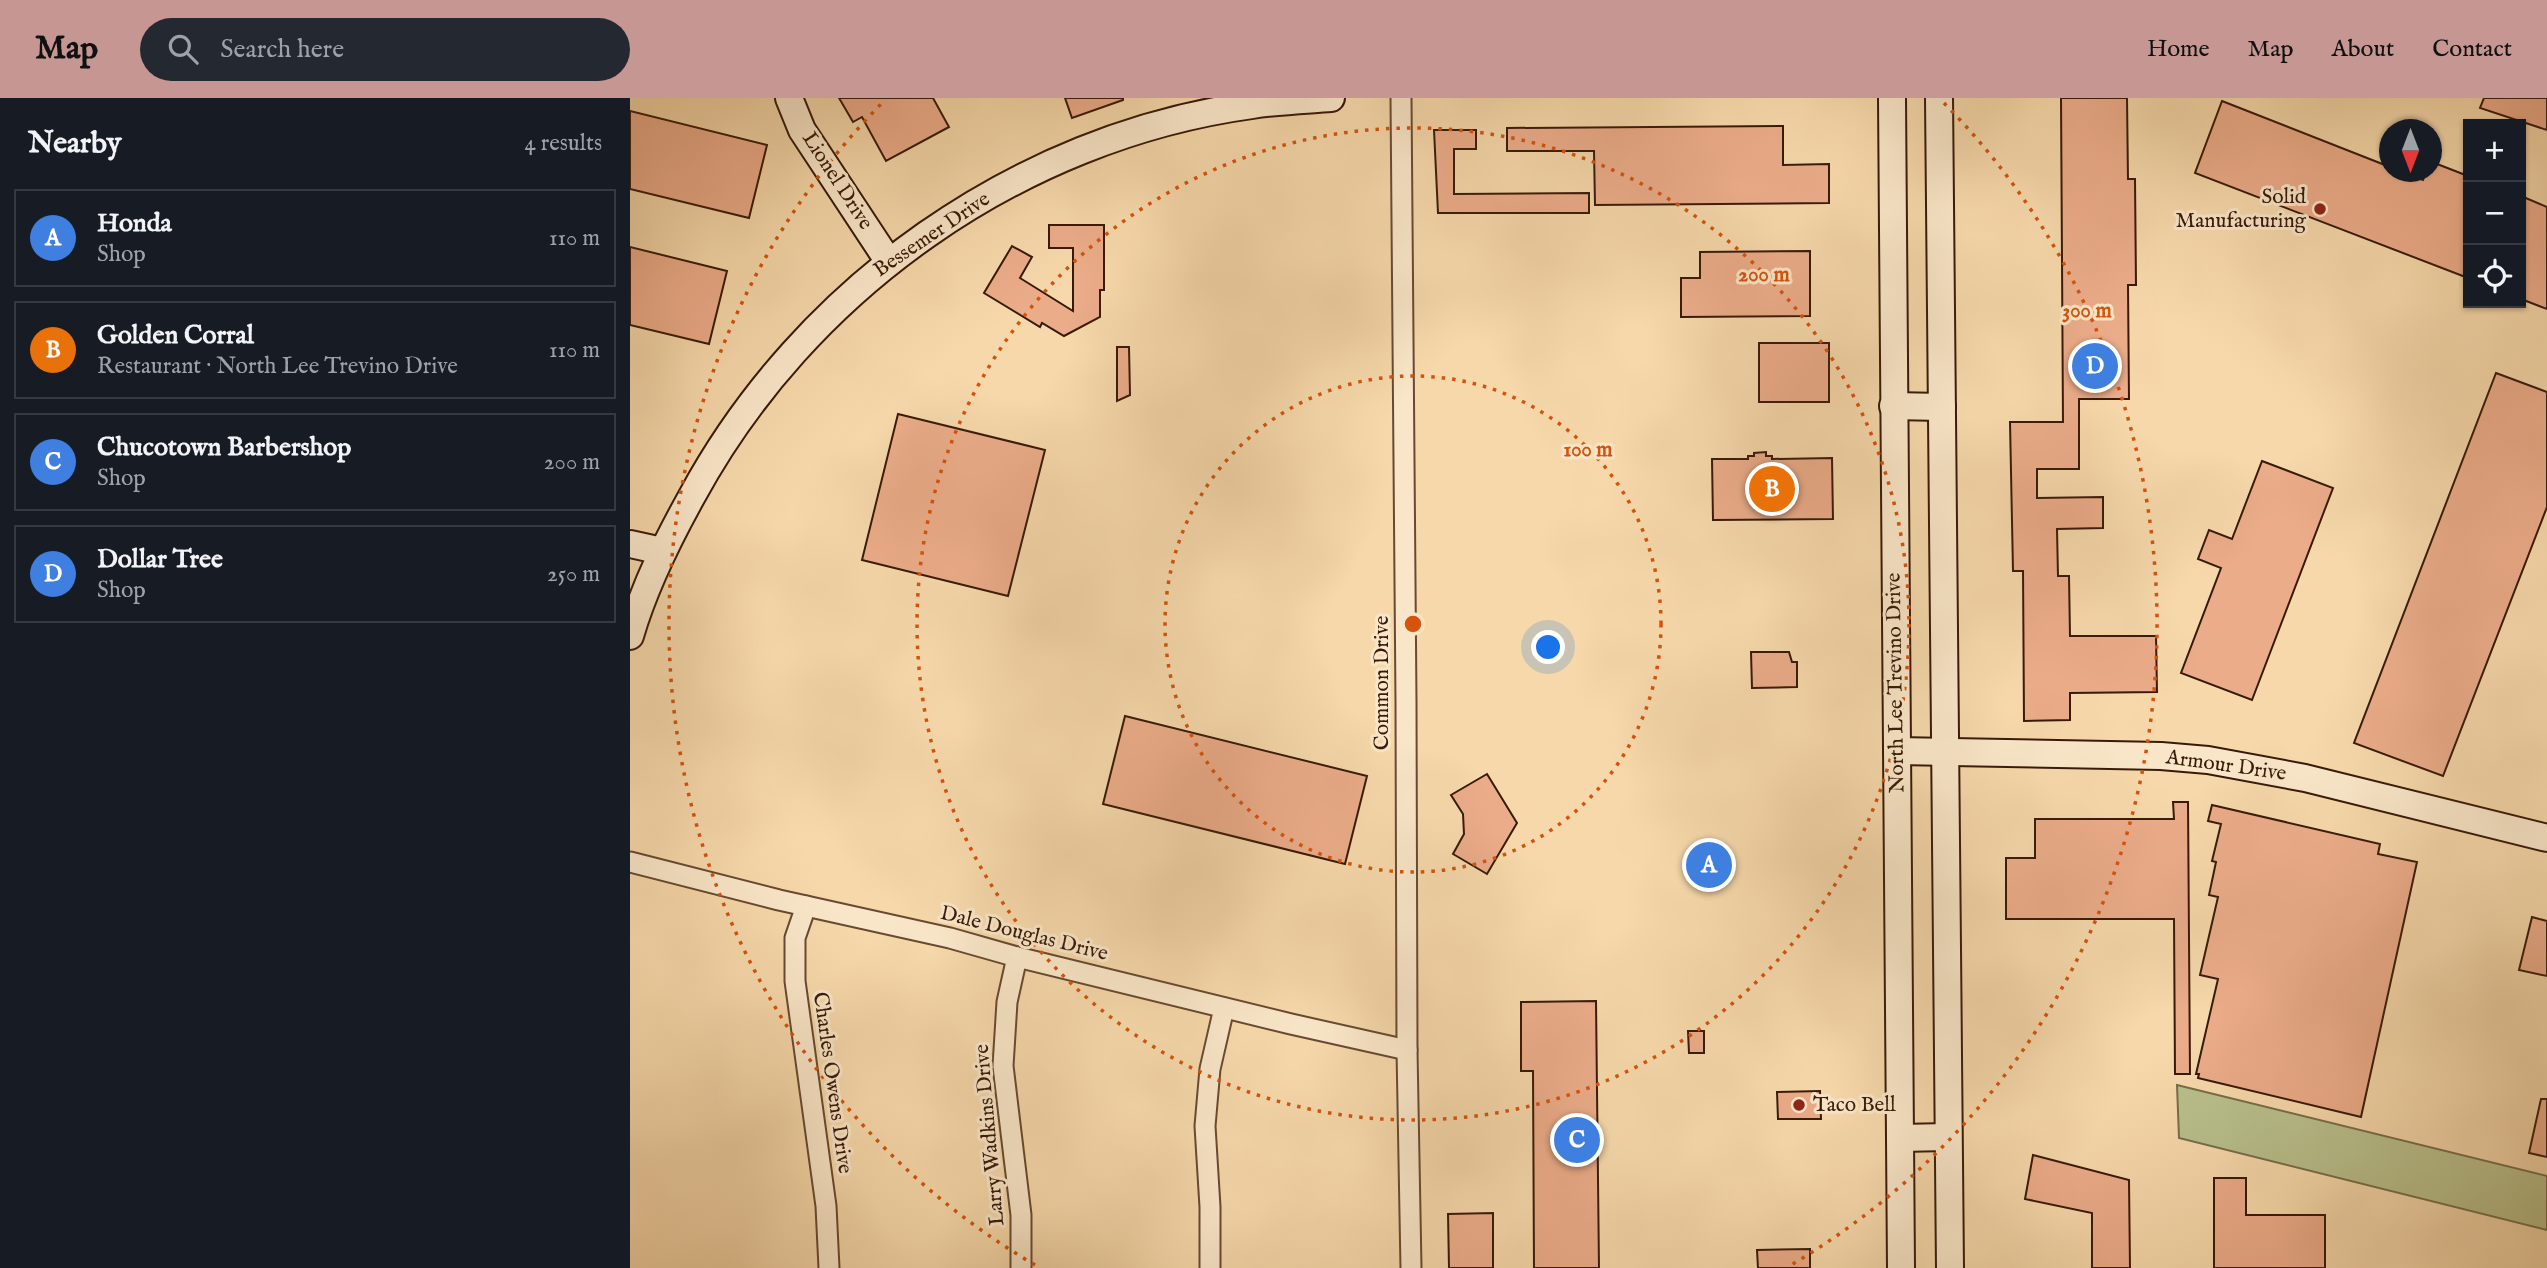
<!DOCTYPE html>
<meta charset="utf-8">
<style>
:root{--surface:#171b24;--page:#242831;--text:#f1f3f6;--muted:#9ea1a6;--line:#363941;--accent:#c59692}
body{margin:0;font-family:"IM FELL English",serif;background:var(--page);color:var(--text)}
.controls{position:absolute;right:21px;top:21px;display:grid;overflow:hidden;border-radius:0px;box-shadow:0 2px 5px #0004}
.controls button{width:63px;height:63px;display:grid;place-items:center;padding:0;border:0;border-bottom:2px solid var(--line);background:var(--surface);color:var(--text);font:35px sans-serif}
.compass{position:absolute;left:1749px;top:21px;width:63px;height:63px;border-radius:50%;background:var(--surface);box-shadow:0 2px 5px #0004;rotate:180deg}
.you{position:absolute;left:919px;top:550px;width:24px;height:24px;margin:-18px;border:5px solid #fff;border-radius:50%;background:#1a73e8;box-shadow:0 0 0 10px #1a73e833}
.badge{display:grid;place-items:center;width:46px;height:46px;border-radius:50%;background:var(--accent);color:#fff;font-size:23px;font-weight:700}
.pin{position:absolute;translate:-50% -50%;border:4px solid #fff;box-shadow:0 2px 7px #0006}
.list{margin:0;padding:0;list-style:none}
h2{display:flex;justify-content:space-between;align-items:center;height:91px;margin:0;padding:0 28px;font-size:30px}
h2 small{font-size:23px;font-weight:400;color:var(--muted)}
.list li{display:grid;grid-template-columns:46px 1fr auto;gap:21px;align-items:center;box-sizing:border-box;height:98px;margin:0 14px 14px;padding:0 14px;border:2px solid var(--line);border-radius:0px}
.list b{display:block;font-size:26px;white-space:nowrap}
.list p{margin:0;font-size:23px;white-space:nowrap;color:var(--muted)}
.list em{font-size:23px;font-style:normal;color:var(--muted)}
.icon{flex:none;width:38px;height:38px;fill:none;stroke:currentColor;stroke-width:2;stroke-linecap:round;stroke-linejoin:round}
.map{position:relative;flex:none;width:1917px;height:1170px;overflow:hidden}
header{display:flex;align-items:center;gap:42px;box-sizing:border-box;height:98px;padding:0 35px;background:var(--accent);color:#111}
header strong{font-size:33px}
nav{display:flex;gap:38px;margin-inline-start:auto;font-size:24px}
.search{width:490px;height:63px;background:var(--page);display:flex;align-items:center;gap:18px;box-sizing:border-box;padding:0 24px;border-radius:38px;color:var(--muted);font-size:26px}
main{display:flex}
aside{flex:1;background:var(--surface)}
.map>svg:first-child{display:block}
.green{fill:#b8c08c;stroke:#786d4a;stroke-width:2}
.building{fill:#ebac89;stroke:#381a09;stroke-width:2}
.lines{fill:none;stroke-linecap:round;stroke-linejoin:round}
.street-casing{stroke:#684a31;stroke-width:23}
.secondary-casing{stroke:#381a09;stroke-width:30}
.street{stroke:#f9e6c8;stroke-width:19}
.secondary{stroke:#f9e6c8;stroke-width:26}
.ring{fill:none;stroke:#d6530c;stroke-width:3.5;stroke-dasharray:3.5 7}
.poi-dot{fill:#8f2418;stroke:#f9e6c8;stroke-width:2.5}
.labels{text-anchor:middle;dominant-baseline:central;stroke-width:6;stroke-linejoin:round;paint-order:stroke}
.street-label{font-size:21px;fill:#381a09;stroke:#f9e6c8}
.poi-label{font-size:21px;fill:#381a09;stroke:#f9e6c8;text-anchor:end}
.centre{fill:#d6530c;stroke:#f9e6c8;stroke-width:3.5}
.ring-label{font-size:21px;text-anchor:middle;font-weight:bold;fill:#d6530c;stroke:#f9e6c8;stroke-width:6;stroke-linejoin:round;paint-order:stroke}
</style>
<header>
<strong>Map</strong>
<div class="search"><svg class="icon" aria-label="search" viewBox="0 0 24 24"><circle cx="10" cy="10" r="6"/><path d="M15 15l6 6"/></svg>Search here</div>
<nav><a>Home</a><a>Map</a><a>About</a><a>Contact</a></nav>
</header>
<main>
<aside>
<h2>Nearby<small>4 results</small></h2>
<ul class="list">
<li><span class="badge" style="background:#3f7fe0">A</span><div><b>Honda</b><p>Shop</p></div><em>110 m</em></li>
<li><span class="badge" style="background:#e8710a">B</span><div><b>Golden Corral</b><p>Restaurant · North Lee Trevino Drive</p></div><em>110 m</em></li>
<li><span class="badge" style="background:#3f7fe0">C</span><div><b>Chucotown Barbershop</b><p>Shop</p></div><em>200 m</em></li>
<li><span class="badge" style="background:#3f7fe0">D</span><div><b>Dollar Tree</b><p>Shop</p></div><em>250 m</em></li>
</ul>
</aside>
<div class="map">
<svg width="1917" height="1170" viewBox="0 0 1917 1170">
<rect width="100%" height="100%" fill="#f6d8aa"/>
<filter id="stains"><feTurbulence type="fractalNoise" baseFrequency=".00286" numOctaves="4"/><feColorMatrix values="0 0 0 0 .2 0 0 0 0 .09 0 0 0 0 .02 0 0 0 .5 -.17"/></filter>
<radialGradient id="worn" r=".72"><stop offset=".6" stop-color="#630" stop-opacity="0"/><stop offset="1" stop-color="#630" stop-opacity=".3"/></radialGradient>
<path class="green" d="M 1547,987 L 1917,1078 L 1917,1132 L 1549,1040 Z"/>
<g class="building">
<path d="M 209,0 L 303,0 L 319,29 L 256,63 L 232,19 L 223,24 Z"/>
<path d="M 435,0 L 493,0 L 493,2 L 442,20 Z"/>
<path d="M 1431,0 L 1497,0 L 1498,81 L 1505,81 L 1506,187 L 1498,187 L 1499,301 L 1449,301 L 1449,371 L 1407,371 L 1407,400 L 1473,399 L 1473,430 L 1427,431 L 1428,478 L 1439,478 L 1440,538 L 1526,538 L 1527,594 L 1440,595 L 1440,622 L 1394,623 L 1393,473 L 1383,473 L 1380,324 L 1433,324 Z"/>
<path d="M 1854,0 L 1917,0 L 1917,32 L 1850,10 Z"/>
<path d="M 1592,3 L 1760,69 L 1760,74 L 1772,74 L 1793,82 L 1796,74 L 1802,74 L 1802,64 L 1838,78 L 1838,180 L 1565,75 Z"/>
<path d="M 0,13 L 137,47 L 119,120 L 0,91 Z"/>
<path d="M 1153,28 L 1153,67 L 1199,66 L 1199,105 L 965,107 L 964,53 L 877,53 L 877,30 Z"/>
<path d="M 804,32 L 846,32 L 846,51 L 824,51 L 824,96 L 959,95 L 959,115 L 808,115 Z"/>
<path d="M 1891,98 L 1917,109 L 1917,211 L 1891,201 Z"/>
<path d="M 419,127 L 474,127 L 474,192 L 470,192 L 470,219 L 434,238 L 412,225 L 410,229 L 354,195 L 382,148 L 402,159 L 390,180 L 443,213 L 443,150 L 419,150 Z"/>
<path d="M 0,149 L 97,173 L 79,246 L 0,227 Z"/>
<path d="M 1180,153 L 1180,218 L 1051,219 L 1051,180 L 1070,180 L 1070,154 Z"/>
<rect x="1129" y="245" width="70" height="59"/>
<path d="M 487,249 L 499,249 L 500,297 L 487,303 Z"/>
<path d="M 1866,275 L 1917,294 L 1917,409 L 1813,678 L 1724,645 Z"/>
<path d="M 268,316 L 415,352 L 378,498 L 232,462 Z"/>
<path d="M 1136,354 L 1136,358 L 1142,358 L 1142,361 L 1202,360 L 1203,421 L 1083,422 L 1082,361 L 1118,361 L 1118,358 L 1124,358 L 1124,355 Z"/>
<path d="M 1632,363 L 1703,390 L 1622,602 L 1551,575 L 1591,470 L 1568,461 L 1579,432 L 1602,441 Z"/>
<path d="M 1121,554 L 1159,554 L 1162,564 L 1167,564 L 1167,589 L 1122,590 Z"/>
<path d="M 495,618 L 737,678 L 715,766 L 473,706 Z"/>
<path d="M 857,676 L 887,725 L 857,776 L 823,756 L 834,736 L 833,716 L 821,697 Z"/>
<path d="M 1543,704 L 1558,704 L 1560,976 L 1545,976 L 1544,821 L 1376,821 L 1376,760 L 1405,760 L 1405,721 L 1544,721 Z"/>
<path d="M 1582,707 L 1750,746 L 1748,756 L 1787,764 L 1731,1019 L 1568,980 L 1569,976 L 1566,976 L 1588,881 L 1570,877 L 1588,799 L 1579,797 L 1586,764 L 1582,763 L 1591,726 L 1578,723 Z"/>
<path d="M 1902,819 L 1917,823 L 1917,878 L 1889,872 Z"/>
<path d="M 966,903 L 969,1170 L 904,1170 L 903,973 L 891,973 L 891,904 Z"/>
<path d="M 1058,933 L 1074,933 L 1074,955 L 1059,955 Z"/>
<path d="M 1190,993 L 1191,1021 L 1148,1021 L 1147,994 Z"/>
<path d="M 1911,1001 L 1917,1001 L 1917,1059 L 1899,1055 Z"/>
<path d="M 1403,1057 L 1499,1082 L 1500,1170 L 1462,1170 L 1462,1115 L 1395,1101 Z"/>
<path d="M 1584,1080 L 1616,1080 L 1616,1117 L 1695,1117 L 1695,1170 L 1584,1170 Z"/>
<path d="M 863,1115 L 863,1170 L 819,1170 L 818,1116 Z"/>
<path d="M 1180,1151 L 1180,1170 L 1128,1170 L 1127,1152 Z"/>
</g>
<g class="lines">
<defs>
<g id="street">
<path d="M 771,0 L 776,604 L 777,952 L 781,1170"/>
<path d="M 0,764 L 149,802 L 320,840 L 387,859 L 661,926 L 777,952"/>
<path d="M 176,808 L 165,840 L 165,883 L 196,1108 L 199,1170"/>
<path d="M 387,859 L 377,904 L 373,968 L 391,1117 L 391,1170"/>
<path d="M 580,1170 L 580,1109 L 575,1028 L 580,971 L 594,910"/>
</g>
<g id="secondary">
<path d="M 159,0 L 172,32 L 259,164"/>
<path d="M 1262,0 L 1271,1170"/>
<path d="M 1309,0 L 1320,1170"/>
<path d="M 1263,308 L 1312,309"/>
<path d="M 0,446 L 32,453"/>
<path d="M 0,538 C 14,489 37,443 62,398 C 174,191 388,39 622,7 C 648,3 675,2 701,0"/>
<path d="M 1267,653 L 1531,658 L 1578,662 L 1675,680 L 1917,740"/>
<path d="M 1270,1040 L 1318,1039"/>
</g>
</defs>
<use href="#street" class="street-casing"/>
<use href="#secondary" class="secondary-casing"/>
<use href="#street" class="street"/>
<use href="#secondary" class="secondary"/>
</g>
<g class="ring">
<circle cx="783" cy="526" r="248"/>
<circle cx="783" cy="526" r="496"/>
<path d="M405 1167A744 744 0 0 1 252 5M1314 5A744 744 0 0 1 1161 1167"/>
</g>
<g class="poi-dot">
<circle cx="1690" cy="111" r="7"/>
<circle cx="1169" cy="1007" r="7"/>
</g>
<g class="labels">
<g class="street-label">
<text transform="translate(207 83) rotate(57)">Lionel Drive</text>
<text transform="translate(302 137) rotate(-34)">Bessemer Drive</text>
<text transform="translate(752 585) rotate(-90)">Common Drive</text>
<text transform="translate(1266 585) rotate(-91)">North Lee Trevino Drive</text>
<text transform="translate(1596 668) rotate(8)">Armour Drive</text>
<text transform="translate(394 836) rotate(14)">Dale Douglas Drive</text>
<text transform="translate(202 985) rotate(82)">Charles Owens Drive</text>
<text transform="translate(360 1037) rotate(-95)">Larry Wadkins Drive</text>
</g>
<g class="poi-label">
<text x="1676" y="99">Solid<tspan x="1676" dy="24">Manufacturing</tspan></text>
<text x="1183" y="1007" text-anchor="start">Taco Bell</text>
</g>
</g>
<circle cx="783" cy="526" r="10" class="centre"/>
<g class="ring-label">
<text x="1134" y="183">200 m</text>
<text x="1457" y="219">300 m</text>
<text x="958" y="358">100 m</text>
</g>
<rect width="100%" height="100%" filter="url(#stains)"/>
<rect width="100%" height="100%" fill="url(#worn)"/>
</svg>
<div class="controls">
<button>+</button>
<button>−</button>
<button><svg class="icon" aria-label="locate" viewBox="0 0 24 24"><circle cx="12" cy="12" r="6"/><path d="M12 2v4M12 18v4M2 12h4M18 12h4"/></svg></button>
</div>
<svg class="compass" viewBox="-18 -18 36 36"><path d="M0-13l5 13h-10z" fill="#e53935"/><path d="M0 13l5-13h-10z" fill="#9ea1a6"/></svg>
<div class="you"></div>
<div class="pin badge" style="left:1079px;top:767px;background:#3f7fe0">A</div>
<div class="pin badge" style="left:1142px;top:391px;background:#e8710a">B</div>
<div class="pin badge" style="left:947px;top:1042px;background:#3f7fe0">C</div>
<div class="pin badge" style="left:1465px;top:268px;background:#3f7fe0">D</div>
</div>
</main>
